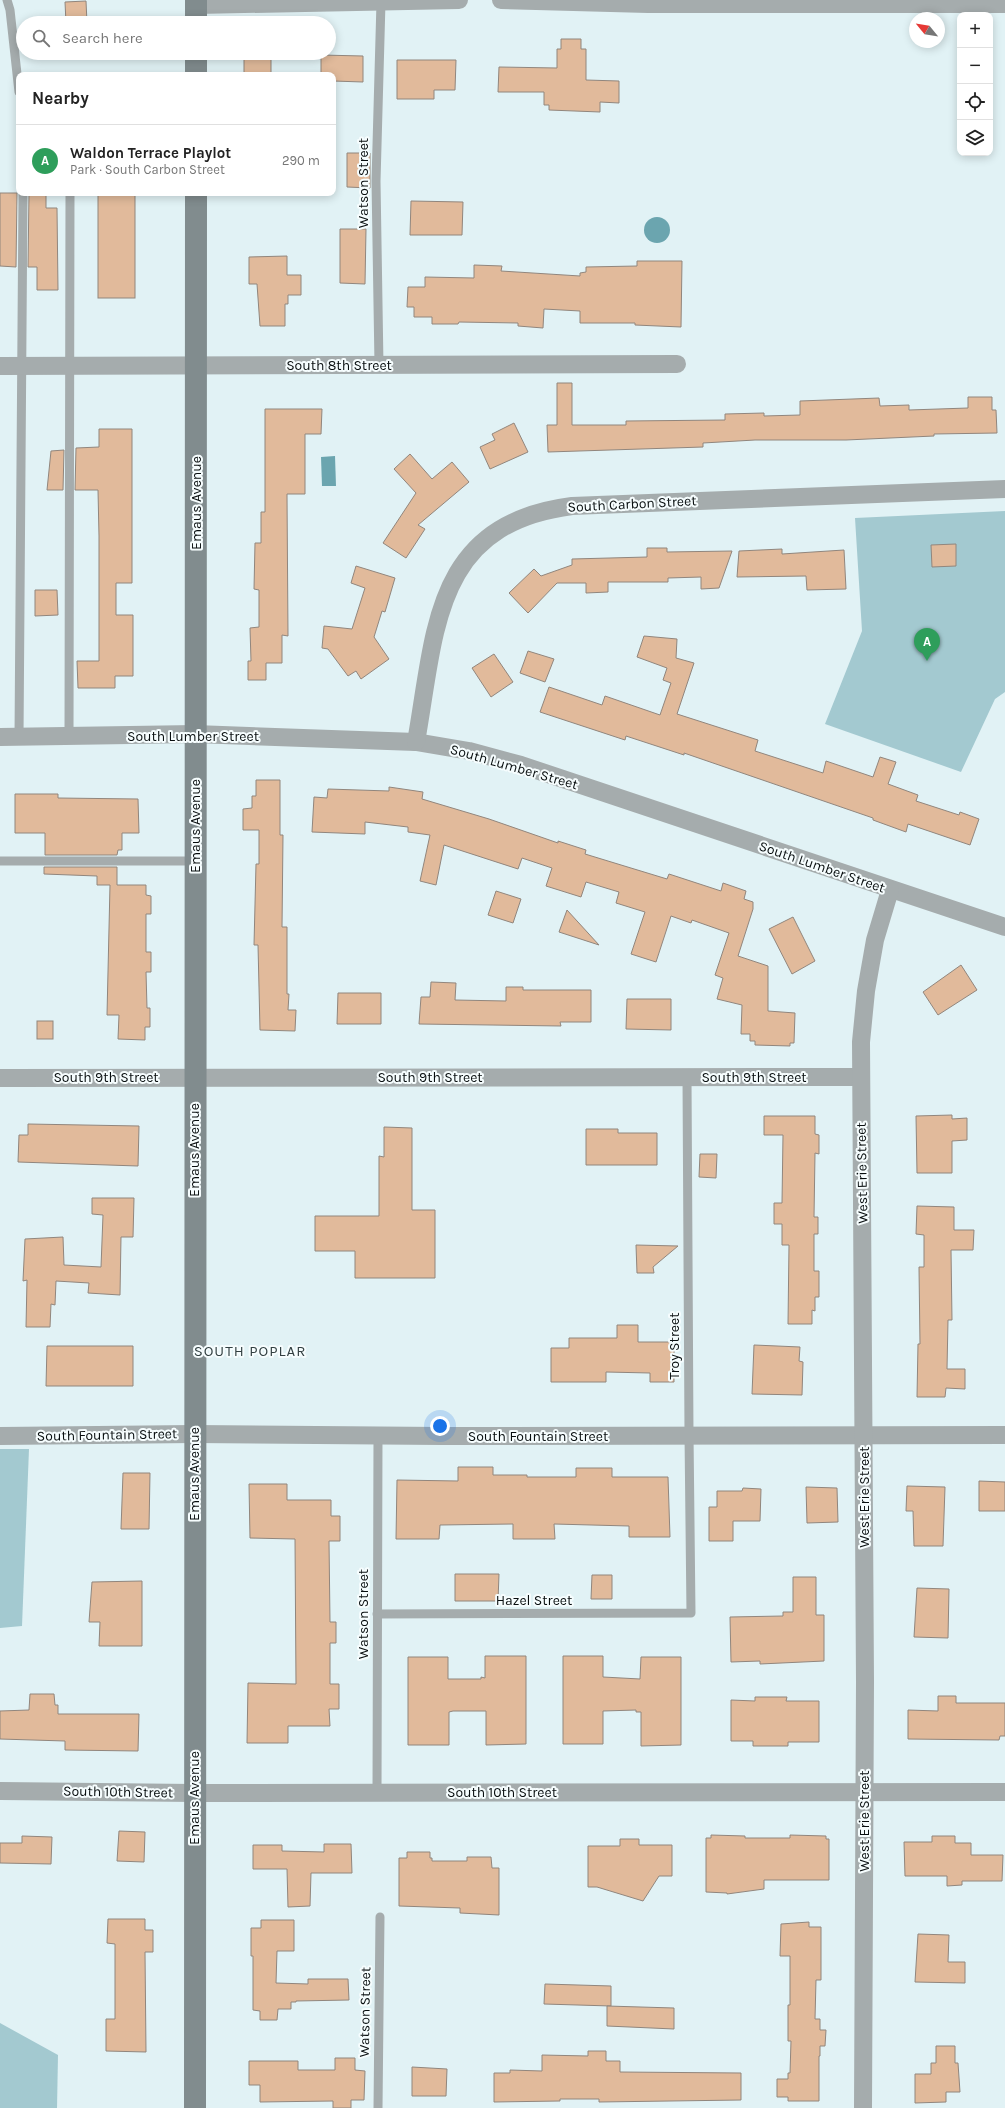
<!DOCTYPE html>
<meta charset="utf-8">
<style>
:root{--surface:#fff;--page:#f6f6f6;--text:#222;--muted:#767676;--line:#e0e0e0;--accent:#8f5314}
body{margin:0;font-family:Karla,sans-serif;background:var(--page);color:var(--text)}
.controls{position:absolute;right:12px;top:12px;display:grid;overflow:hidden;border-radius:8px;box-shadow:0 2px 10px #0003}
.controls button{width:36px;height:36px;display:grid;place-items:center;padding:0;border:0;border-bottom:1px solid var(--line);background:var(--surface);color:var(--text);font:20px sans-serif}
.compass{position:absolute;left:909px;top:12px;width:36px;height:36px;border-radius:50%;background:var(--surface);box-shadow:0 2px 10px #0003;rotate:300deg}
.you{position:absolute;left:440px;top:1426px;width:14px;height:14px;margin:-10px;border:3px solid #fff;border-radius:50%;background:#1a73e8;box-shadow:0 0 0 6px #1a73e833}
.badge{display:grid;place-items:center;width:26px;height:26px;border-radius:50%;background:var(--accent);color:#fff;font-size:13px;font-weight:700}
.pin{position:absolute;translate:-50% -33px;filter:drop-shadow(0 1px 2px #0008)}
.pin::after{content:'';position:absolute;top:21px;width:14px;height:12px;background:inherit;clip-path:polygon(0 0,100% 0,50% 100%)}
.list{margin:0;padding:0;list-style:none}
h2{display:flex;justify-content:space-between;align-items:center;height:52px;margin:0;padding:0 16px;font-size:17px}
h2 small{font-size:13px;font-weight:400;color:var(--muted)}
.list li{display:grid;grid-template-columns:26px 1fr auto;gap:12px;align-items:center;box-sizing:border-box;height:72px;padding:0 16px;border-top:1px solid var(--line)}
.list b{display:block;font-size:15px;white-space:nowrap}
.list p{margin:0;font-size:13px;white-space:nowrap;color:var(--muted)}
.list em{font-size:13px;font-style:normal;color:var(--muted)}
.icon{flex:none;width:22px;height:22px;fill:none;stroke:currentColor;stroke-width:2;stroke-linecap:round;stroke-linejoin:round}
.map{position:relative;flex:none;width:1005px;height:2108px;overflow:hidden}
.search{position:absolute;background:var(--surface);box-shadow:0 2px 10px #0003;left:16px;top:16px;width:320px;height:44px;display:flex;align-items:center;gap:10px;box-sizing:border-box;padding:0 14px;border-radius:22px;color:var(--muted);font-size:15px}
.panel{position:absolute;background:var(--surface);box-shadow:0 2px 10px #0003;left:16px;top:72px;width:320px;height:124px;border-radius:8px}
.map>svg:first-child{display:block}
.green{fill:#a3c9d0}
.water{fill:#6ba5af}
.building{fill:#e1ba9b;stroke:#91867d}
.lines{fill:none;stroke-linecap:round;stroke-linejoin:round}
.service{stroke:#a5acad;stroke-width:9}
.minor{stroke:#a5acad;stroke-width:18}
.secondary{stroke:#818c8e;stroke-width:22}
.labels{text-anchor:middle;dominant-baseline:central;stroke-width:4;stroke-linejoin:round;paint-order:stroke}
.street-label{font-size:14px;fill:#070d0e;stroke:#f6fdfe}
.neighbourhood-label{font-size:15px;letter-spacing:1px;fill:#324042;stroke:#f6fdfe}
</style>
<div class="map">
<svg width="1005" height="2108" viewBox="0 0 1005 2108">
<rect width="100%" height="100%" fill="#e1f2f5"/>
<g class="green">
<path d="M 1005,511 L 1005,692 L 995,699 L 961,772 L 825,724 L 862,631 L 855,518 Z"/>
<path d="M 0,1449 L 29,1449 L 22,1626 L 0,1628 Z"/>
<path d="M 0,2023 L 58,2055 L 57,2108 L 0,2108 Z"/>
</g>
<g class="water">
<circle cx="657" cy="230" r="13"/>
<path d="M 335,456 L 336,486 L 322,486 L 321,457 Z"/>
</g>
<g class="building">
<path d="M 86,1 L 87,23 L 66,23 L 65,2 Z"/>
<path d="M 561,39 L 581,39 L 581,49 L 586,49 L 586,80 L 619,81 L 619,103 L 600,102 L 600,112 L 549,110 L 549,105 L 544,105 L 544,92 L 498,92 L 499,67 L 557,68 L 557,49 L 561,49 Z"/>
<path d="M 244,55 L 271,56 L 271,75 L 244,75 Z"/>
<path d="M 321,55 L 363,56 L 363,82 L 333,81 L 333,75 L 321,75 Z"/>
<path d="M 397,60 L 456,60 L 455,90 L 434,90 L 434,99 L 397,99 Z"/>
<path d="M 347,153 L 370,153 L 370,188 L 347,187 Z"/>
<path d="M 0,193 L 17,193 L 16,267 L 0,266 Z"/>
<path d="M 29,193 L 46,193 L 46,208 L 57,208 L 58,290 L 37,290 L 37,267 L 28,267 Z"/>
<rect x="98" y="193" width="37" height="105"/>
<path d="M 411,201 L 463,202 L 462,235 L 410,235 Z"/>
<path d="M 340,229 L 366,229 L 365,284 L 340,283 Z"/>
<path d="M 287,256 L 287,275 L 301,275 L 301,295 L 288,295 L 288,304 L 285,304 L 285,326 L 260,326 L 257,284 L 249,284 L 249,257 Z"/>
<path d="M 637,261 L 682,261 L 681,327 L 635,325 L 635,323 L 580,323 L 580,311 L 544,309 L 543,328 L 518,326 L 518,323 L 459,322 L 458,324 L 432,324 L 432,317 L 414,317 L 414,307 L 407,307 L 408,287 L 425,287 L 425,277 L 474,278 L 474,265 L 502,266 L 501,271 L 580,276 L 580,273 L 586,272 L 586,267 L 637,266 Z"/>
<path d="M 557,383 L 572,383 L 572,425 L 626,425 L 626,421 L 725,420 L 725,414 L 764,413 L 764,416 L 800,415 L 800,401 L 879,398 L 880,406 L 909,405 L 909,410 L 968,408 L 968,397 L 992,397 L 992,410 L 996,410 L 997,433 L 934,434 L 934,436 L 846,440 L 755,440 L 703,443 L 703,447 L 548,452 L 547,425 L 557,425 Z"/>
<path d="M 265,409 L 322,409 L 321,434 L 305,434 L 305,494 L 287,494 L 288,636 L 282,635 L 282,663 L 266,663 L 266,680 L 248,680 L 248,661 L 251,661 L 250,628 L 259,627 L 259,590 L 254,589 L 255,543 L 261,543 L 261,512 L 265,512 Z"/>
<path d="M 514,423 L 528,452 L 490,469 L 480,447 L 495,440 L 492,434 Z"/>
<path d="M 99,429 L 132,429 L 132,583 L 116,583 L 116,615 L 133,615 L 133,676 L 115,676 L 115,688 L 78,688 L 77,661 L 99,661 L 99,536 L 98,490 L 75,490 L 76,448 L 99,447 Z"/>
<path d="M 64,450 L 63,490 L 47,490 L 51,451 Z"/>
<path d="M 410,454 L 432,479 L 452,462 L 469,482 L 418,525 L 425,529 L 406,558 L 383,543 L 416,493 L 394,469 Z"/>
<path d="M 956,544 L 956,566 L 932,567 L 931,545 Z"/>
<path d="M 647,548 L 667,548 L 667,552 L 732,551 L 719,588 L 701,589 L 701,577 L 668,578 L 668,582 L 608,582 L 608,592 L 586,593 L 586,583 L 557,583 L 528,613 L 509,593 L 534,569 L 541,576 L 572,565 L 572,559 L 647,557 Z"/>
<path d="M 782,549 L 782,554 L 844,550 L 846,589 L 807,590 L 806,576 L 737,577 L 739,551 Z"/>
<path d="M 356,566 L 395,578 L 385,612 L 382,611 L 374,637 L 389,659 L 361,679 L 356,671 L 348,676 L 328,649 L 322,648 L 324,626 L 352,629 L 365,588 L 351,583 Z"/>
<path d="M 35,590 L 57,590 L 58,615 L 35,616 Z"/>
<path d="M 644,636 L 677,639 L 676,658 L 694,663 L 677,714 L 758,740 L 755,751 L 823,773 L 826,761 L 873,777 L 880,757 L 896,762 L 888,784 L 918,795 L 916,801 L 959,815 L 960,812 L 979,819 L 970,845 L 908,824 L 906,832 L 873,820 L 873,818 L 684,753 L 684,755 L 626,736 L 625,740 L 540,712 L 549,687 L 602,705 L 605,696 L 660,715 L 671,683 L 663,680 L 667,668 L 637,657 Z"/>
<path d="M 528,651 L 554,659 L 545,682 L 520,673 Z"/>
<path d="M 494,654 L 513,682 L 491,697 L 472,668 Z"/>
<path d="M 256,780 L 280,780 L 280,835 L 283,835 L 282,927 L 287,927 L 287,994 L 289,994 L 288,1010 L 296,1010 L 295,1031 L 260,1030 L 258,945 L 254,945 L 256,864 L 259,864 L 259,830 L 243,830 L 243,809 L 252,808 L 252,796 L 256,796 Z"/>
<path d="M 389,787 L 423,792 L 422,799 L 489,819 L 558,843 L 558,841 L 586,850 L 585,854 L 667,879 L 669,874 L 721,891 L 723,883 L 746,891 L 744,899 L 753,902 L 753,909 L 738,956 L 768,966 L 768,1011 L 795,1013 L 794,1043 L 790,1043 L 790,1046 L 755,1045 L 755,1041 L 750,1041 L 750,1034 L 741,1034 L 742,1005 L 717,999 L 723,978 L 715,975 L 729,933 L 692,920 L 691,923 L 671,916 L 656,962 L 631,954 L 645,912 L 616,903 L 619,892 L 586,882 L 581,897 L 546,886 L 552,868 L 522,858 L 518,869 L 444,845 L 436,885 L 420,881 L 430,835 L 408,832 L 408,827 L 365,822 L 365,834 L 312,832 L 314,797 L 327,798 L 328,789 L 389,791 Z"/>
<path d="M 15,794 L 58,794 L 58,798 L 138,799 L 139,833 L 122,833 L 122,850 L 118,850 L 117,855 L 45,855 L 45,833 L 15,833 Z"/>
<path d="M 44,867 L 117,867 L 117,885 L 146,885 L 146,895 L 151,896 L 151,914 L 146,914 L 146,952 L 151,952 L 151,972 L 146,972 L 147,1008 L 150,1008 L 150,1027 L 145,1027 L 145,1040 L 118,1039 L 119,1015 L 107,1015 L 110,885 L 97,885 L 97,876 L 44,874 Z"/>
<path d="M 496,891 L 521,899 L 513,923 L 488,915 Z"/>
<path d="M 567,910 L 599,945 L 559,932 Z"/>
<path d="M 793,917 L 815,961 L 792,974 L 769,929 Z"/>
<path d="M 961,965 L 977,990 L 938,1015 L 923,992 Z"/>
<path d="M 431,982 L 456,983 L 455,1000 L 506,1001 L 506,987 L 523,987 L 523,990 L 591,990 L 591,1022 L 560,1022 L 561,1026 L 419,1024 L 421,997 L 430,997 Z"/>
<path d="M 338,993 L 381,993 L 381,1024 L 337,1024 Z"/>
<path d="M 627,999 L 671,999 L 671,1030 L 626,1029 Z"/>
<rect x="37" y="1021" width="16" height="18"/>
<path d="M 952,1115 L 952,1119 L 967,1118 L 967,1140 L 952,1141 L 952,1173 L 917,1173 L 916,1116 Z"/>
<path d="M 764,1116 L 815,1116 L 815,1134 L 819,1135 L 819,1154 L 815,1153 L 814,1217 L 818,1217 L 818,1234 L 814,1234 L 814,1271 L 819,1271 L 819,1297 L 815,1297 L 815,1311 L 812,1310 L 812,1324 L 788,1324 L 789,1245 L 782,1245 L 782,1224 L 774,1224 L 774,1203 L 782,1203 L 783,1135 L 764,1135 Z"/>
<path d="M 28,1124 L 139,1126 L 138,1166 L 18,1162 L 19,1135 L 28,1135 Z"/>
<path d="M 384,1127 L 412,1128 L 412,1210 L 435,1210 L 435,1278 L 355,1278 L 355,1251 L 315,1251 L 315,1216 L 379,1216 L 379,1156 L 384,1157 Z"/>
<path d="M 586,1129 L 618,1129 L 618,1133 L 657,1133 L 657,1165 L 586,1165 Z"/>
<path d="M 700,1154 L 717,1154 L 716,1178 L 699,1177 Z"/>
<path d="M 92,1198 L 134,1198 L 133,1237 L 121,1237 L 120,1295 L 88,1293 L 89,1283 L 56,1281 L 55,1305 L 51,1304 L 50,1327 L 26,1327 L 27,1280 L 23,1281 L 25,1239 L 63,1237 L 64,1265 L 101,1267 L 103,1215 L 92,1214 Z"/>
<path d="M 917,1206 L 954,1207 L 954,1230 L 974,1230 L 973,1250 L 951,1250 L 952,1320 L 948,1320 L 947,1369 L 965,1369 L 965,1389 L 946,1388 L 945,1397 L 917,1397 L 918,1344 L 920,1344 L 919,1267 L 924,1267 L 924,1235 L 916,1234 Z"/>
<path d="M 636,1245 L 678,1246 L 653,1267 L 654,1273 L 637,1273 Z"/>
<path d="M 617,1325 L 638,1325 L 638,1342 L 674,1342 L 674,1382 L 650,1382 L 650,1373 L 606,1372 L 606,1382 L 551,1382 L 551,1348 L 569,1348 L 569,1338 L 617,1338 Z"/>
<path d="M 754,1345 L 800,1347 L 799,1361 L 803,1362 L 802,1395 L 752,1394 Z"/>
<path d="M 47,1346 L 133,1346 L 133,1386 L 46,1386 Z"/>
<path d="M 458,1467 L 493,1467 L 493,1475 L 527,1475 L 527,1477 L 576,1477 L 576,1468 L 612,1468 L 612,1477 L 668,1477 L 670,1537 L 629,1537 L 629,1526 L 554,1524 L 555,1539 L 513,1539 L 513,1524 L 440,1525 L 439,1539 L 396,1539 L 397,1480 L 458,1481 Z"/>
<path d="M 123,1473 L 150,1473 L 149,1529 L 121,1529 Z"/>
<path d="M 979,1481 L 1005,1482 L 1005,1511 L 979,1511 Z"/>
<path d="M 249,1484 L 287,1484 L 287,1500 L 331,1500 L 331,1516 L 340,1516 L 340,1541 L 329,1541 L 330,1622 L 336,1622 L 336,1643 L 330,1643 L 330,1684 L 339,1684 L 339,1709 L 329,1709 L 330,1726 L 288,1726 L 288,1743 L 247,1743 L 248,1683 L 296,1684 L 295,1539 L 250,1538 Z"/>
<path d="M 907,1486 L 945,1487 L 943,1546 L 914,1546 L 913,1511 L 906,1511 Z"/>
<path d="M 806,1487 L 837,1488 L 838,1522 L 807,1523 Z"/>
<path d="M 743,1488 L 761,1489 L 760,1521 L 733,1521 L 733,1541 L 709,1541 L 709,1507 L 717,1507 L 717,1491 L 742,1491 Z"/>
<path d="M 455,1574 L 499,1574 L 498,1601 L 455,1601 Z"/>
<path d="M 592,1575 L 612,1575 L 612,1599 L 591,1599 Z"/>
<path d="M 793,1577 L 816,1577 L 816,1615 L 824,1615 L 824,1661 L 760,1664 L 760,1661 L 731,1662 L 730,1617 L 783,1616 L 783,1612 L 793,1612 Z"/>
<path d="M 142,1581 L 142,1646 L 99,1646 L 100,1622 L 89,1622 L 92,1582 Z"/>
<path d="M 917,1588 L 949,1589 L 948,1638 L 914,1637 Z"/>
<path d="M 485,1656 L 526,1656 L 526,1744 L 486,1745 L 486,1711 L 453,1711 L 449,1712 L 449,1745 L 408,1745 L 408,1657 L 448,1657 L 448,1679 L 481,1679 L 481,1677 L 485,1678 Z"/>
<path d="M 563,1656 L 603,1656 L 603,1677 L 640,1679 L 641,1657 L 681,1657 L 681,1745 L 641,1746 L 641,1712 L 636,1712 L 636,1710 L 603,1711 L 603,1744 L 563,1744 Z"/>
<path d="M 30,1694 L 54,1694 L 55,1705 L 58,1705 L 58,1714 L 139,1714 L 138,1751 L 65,1750 L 65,1741 L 0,1739 L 0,1711 L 29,1710 Z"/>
<path d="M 938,1696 L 956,1696 L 956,1703 L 1005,1703 L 1005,1736 L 1000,1736 L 999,1740 L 908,1739 L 908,1710 L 938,1711 Z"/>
<path d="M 755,1697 L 787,1697 L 786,1701 L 819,1701 L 819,1742 L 788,1742 L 788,1746 L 753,1746 L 753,1741 L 731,1741 L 731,1700 L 755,1701 Z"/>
<path d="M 119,1831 L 145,1832 L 144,1862 L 117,1861 Z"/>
<path d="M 711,1835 L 745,1836 L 745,1838 L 790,1838 L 790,1835 L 826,1836 L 826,1839 L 829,1839 L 829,1880 L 764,1880 L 764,1889 L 727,1894 L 727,1893 L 706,1892 L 706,1838 L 711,1838 Z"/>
<path d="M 22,1836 L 52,1837 L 51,1864 L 0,1863 L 0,1843 L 22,1843 Z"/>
<path d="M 932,1836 L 955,1836 L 955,1843 L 971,1843 L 971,1855 L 1003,1855 L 1002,1881 L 962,1881 L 962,1885 L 947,1886 L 947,1876 L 905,1876 L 904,1842 L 932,1842 Z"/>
<path d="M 620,1839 L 639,1839 L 639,1845 L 672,1845 L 672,1876 L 659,1876 L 643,1901 L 597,1887 L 588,1887 L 588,1846 L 620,1846 Z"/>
<path d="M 324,1844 L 351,1844 L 352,1873 L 311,1873 L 310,1906 L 288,1907 L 287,1869 L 253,1869 L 253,1845 L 282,1845 L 282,1851 L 324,1852 Z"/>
<path d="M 407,1852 L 430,1852 L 430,1858 L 432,1858 L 432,1861 L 467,1861 L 467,1857 L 491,1857 L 492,1868 L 499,1868 L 499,1915 L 460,1913 L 460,1908 L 399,1906 L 399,1858 L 407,1858 Z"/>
<path d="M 108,1919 L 145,1919 L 145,1930 L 153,1930 L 153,1952 L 145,1952 L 146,2052 L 106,2051 L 106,2019 L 115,2019 L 115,1944 L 107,1943 Z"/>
<path d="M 261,1920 L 294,1920 L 294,1951 L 277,1951 L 276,1983 L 308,1984 L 308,1979 L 348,1979 L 349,2000 L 296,2001 L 296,2002 L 291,2002 L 291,2009 L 278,2009 L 277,2020 L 260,2020 L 260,2011 L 253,2010 L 253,1956 L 251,1956 L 251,1928 L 261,1928 Z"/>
<path d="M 809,1922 L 809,1927 L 821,1927 L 821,1980 L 816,1980 L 815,2019 L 820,2019 L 820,2030 L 826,2030 L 825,2046 L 820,2046 L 820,2056 L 819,2056 L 819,2101 L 788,2101 L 788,2097 L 777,2097 L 777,2079 L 788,2079 L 788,2073 L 790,2073 L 791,2041 L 788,2041 L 788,2005 L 790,2005 L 790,1956 L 780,1956 L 781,1924 Z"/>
<path d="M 918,1934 L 949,1935 L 948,1962 L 965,1962 L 965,1983 L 915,1982 Z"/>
<path d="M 545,1984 L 611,1986 L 611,2006 L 544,2004 Z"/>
<path d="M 607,2006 L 674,2008 L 674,2029 L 607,2026 Z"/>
<path d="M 936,2046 L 955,2046 L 955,2063 L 958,2063 L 960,2092 L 946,2092 L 946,2102 L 915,2103 L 915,2074 L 931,2074 L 931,2063 L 936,2063 Z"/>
<path d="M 588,2051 L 606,2051 L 606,2061 L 620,2061 L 620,2072 L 741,2073 L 741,2100 L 599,2102 L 599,2099 L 560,2099 L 560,2101 L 494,2102 L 494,2073 L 510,2073 L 510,2070 L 542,2071 L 542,2055 L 588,2056 Z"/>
<path d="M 335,2058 L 355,2058 L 355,2070 L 365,2071 L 364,2100 L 351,2100 L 351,2108 L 333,2108 L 333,2101 L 260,2102 L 260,2085 L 249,2085 L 249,2061 L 298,2061 L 298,2070 L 335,2070 Z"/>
<path d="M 412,2067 L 447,2069 L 446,2096 L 412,2096 Z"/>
</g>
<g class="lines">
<g class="service">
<path d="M 7,0 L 10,10 L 19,92"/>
<path d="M 379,365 L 376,181 L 381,2"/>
<path d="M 69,736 L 70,193"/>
<path d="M 19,737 L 23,193"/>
<path d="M 0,861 L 195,861"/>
<path d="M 377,1614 L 691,1613 L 689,1434 L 687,1078"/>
<path d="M 377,1792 L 378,1436"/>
<path d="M 378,2108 L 380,1917"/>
</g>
<g class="minor">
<path d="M 501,0 L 648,4 L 1005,4"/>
<path d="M 196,5 L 459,0"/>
<path d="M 0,366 L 677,364"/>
<path d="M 0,737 L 195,734 L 416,742 L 469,751 L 521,765 L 1005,927"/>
<path d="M 416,742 C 436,630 433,524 572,506 L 1005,489"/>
<path d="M 0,1078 L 861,1077"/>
<path d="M 0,1436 L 194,1434 L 442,1436 L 1005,1435"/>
<path d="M 0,1791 L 194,1793 L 1005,1792"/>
<path d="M 863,2108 L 865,1682 L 861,1042 L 866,991 L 875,940 L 890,890"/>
</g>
<g class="secondary">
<path d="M 196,0 L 196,23"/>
<path d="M 196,53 L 196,75"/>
<path d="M 195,2108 L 196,193"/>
</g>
</g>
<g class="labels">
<g class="street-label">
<text transform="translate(363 183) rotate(-90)">Watson Street</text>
<text x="339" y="365">South 8th Street</text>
<text transform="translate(196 503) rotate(-90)">Emaus Avenue</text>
<text transform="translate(632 504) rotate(-3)">South Carbon Street</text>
<text x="193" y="736">South Lumber Street</text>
<text transform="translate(514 767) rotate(16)">South Lumber Street</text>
<text transform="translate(195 826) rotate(-90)">Emaus Avenue</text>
<text transform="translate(822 867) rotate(19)">South Lumber Street</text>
<text x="106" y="1077">South 9th Street</text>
<text x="430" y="1077">South 9th Street</text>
<text x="754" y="1077">South 9th Street</text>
<text transform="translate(194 1150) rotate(-90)">Emaus Avenue</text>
<text transform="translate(862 1173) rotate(-91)">West Erie Street</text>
<text transform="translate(674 1346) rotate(-90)">Troy Street</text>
<text transform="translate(107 1435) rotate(-1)">South Fountain Street</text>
<text x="538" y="1436">South Fountain Street</text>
<text transform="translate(194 1474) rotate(-90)">Emaus Avenue</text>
<text transform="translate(864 1497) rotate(-90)">West Erie Street</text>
<text x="534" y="1600">Hazel Street</text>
<text transform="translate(363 1614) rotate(-90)">Watson Street</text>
<text transform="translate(118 1792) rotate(1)">South 10th Street</text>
<text x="502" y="1792">South 10th Street</text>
<text transform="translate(194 1798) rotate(-90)">Emaus Avenue</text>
<text transform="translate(864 1821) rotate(-90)">West Erie Street</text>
<text transform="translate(365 2012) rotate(-89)">Watson Street</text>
</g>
<g class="neighbourhood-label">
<text x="250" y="1351">SOUTH POPLAR</text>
</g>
</g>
</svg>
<div class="controls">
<button>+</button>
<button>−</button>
<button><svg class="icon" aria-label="locate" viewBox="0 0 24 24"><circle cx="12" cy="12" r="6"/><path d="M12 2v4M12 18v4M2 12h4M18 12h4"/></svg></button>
<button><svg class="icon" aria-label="layers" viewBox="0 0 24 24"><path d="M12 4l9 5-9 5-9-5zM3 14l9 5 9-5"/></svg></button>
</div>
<svg class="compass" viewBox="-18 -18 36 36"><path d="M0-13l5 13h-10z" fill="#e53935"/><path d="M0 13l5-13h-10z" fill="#767676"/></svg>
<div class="you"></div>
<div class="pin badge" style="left:927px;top:661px;background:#2e9e5b">A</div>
<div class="search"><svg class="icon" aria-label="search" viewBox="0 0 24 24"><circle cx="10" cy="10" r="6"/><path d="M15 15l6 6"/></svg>Search here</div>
<section class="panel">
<h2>Nearby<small></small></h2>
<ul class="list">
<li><span class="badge" style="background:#2e9e5b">A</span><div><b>Waldon Terrace Playlot</b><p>Park · South Carbon Street</p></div><em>290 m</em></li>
</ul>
</section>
</div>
